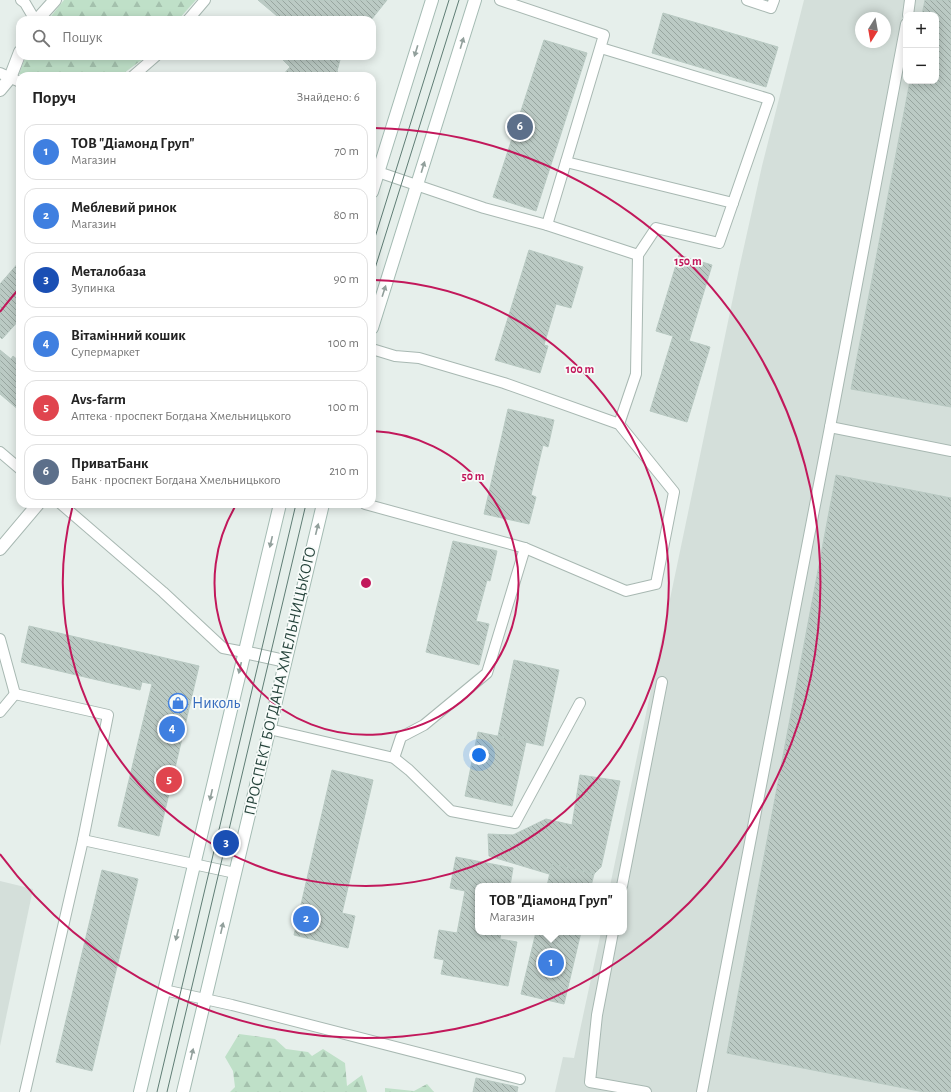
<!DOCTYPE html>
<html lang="uk">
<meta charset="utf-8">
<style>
:root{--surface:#fff;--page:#f6f6f6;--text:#222;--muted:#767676;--line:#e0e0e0;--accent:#111827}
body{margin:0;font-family:"Alegreya Sans",sans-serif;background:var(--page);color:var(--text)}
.controls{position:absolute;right:12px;top:12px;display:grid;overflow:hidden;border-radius:8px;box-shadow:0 2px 10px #0003}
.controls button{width:36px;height:36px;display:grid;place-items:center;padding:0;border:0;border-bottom:1px solid var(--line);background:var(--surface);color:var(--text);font:20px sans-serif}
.compass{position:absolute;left:855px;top:12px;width:36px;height:36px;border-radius:50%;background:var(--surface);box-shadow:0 2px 10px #0003;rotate:191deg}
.you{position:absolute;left:479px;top:755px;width:14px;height:14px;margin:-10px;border:3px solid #fff;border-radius:50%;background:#1a73e8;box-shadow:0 0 0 6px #1a73e833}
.badge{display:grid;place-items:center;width:26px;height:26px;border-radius:50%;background:var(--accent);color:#fff;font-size:13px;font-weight:700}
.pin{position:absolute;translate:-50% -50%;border:2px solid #fff;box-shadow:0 1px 4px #0006}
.popup{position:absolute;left:475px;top:883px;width:152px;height:52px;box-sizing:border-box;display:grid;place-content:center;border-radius:8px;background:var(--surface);filter:drop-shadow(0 1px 3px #0005);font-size:13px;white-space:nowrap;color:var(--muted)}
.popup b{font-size:15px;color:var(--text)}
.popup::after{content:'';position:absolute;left:50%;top:100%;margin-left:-8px;border:8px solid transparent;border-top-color:var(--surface)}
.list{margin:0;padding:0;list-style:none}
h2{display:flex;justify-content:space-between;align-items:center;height:52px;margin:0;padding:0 16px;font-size:17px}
h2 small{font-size:13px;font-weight:400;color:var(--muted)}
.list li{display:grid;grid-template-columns:26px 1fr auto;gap:12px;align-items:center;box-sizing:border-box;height:56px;margin:0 8px 8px;padding:0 8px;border:1px solid var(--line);border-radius:12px}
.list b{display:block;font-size:15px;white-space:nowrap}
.list p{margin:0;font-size:13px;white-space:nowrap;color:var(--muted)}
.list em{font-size:13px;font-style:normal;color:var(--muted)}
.icon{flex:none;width:22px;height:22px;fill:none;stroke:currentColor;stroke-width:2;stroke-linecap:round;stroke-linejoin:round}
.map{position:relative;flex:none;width:951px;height:1092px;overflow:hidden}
.search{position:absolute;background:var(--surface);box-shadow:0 2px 10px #0003;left:16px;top:16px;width:360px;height:44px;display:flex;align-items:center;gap:10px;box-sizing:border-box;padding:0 14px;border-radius:12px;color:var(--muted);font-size:15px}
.panel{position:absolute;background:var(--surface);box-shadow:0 2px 10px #0003;left:16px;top:72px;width:360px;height:436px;border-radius:12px}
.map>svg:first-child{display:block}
.built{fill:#d4dfda;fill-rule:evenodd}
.forest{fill:url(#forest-firs)}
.building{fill:url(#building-back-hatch);stroke:#b8c9c2}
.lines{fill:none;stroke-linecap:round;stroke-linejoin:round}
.service-casing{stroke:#a8b8b2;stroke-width:12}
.minor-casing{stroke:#a8b8b2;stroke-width:14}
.secondary-casing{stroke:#a4bbb3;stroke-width:14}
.service{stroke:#fff;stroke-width:10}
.minor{stroke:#fff;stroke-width:12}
.secondary{stroke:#fff;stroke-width:12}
.tram{stroke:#5f7d75;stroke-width:1}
.oneway{fill:#92a09c}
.ring{fill:none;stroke:#c2185b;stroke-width:2}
.labels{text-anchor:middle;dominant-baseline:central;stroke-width:3.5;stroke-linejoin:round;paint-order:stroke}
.street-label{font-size:16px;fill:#24423a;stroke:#f7fbf9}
.shop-label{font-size:16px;fill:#366cbe;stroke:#f7fbf9;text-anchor:start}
.centre{fill:#c2185b;stroke:#f7fbf9;stroke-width:2}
.ring-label{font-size:12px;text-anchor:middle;font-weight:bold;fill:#c2185b;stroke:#f7fbf9;stroke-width:3.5;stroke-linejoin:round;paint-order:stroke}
</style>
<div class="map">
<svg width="951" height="1092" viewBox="0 0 951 1092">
<defs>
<pattern id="forest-firs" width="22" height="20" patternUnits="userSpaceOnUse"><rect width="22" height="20" fill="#bfe0c8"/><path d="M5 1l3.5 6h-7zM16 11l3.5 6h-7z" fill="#a4c1ad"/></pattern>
<pattern id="building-back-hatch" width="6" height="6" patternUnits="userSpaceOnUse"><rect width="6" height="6" fill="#bbcac4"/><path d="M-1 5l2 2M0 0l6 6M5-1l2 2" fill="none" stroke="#98a6a0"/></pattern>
</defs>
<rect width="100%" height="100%" fill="#e6efeb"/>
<g class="built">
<path d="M 804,0 L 951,0 L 951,1092 L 555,1092 L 563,1057 L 574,1058 L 601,932 L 624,932 L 624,886 L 610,886 L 739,269 L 762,166 ZM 906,15 L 936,15 L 936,81 L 906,81 ZM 861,18 L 885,18 L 885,42 L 861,42 Z"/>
<path d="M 0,881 L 33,889 L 0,1046 Z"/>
</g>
<g class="forest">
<path d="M 64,0 L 196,0 L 178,20 L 48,20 Z"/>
<path d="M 26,56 L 147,56 L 120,76 L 24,76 L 19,74 Z"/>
<path d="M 239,1034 L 275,1039 L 286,1049 L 308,1052 L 312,1056 L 323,1049 L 345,1063 L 347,1086 L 362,1075 L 367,1092 L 230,1092 L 235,1087 L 233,1071 L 225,1057 Z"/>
<path d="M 427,1084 L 434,1092 L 385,1092 L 385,1088 L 414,1091 Z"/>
</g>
<g class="building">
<path d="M 258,0 L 387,0 L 371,20 L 275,20 L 277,16 Z"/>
<path d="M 925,0 L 951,0 L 951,407 L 851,389 L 910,81 L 936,81 L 936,15 L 922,15 Z"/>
<path d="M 663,13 L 778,47 L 766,87 L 652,53 Z"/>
<path d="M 544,40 L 587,53 L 536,211 L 493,197 Z"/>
<path d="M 279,56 L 341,56 L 337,71 L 342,76 L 282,76 L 290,67 Z"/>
<path d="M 529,250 L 583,267 L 571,308 L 556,304 L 544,345 L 548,346 L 540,373 L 495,360 Z"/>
<path d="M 679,255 L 712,265 L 689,341 L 656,331 Z"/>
<path d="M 20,261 L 20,319 L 2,339 L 0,337 L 0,284 Z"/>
<path d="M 673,336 L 710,347 L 687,422 L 650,411 Z"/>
<path d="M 0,350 L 11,359 L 13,356 L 20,362 L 20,411 L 0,394 Z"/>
<path d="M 508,409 L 554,420 L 548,447 L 543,445 L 531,495 L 536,497 L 529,524 L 484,514 Z"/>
<path d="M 836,475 L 951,498 L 951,1092 L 924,1092 L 727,1053 Z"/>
<path d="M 453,541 L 497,551 L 490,581 L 487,580 L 476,621 L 489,624 L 479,665 L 426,652 Z"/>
<path d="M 29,626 L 199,666 L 159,836 L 118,826 L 152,684 L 142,682 L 140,690 L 21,662 Z"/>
<path d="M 514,660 L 559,670 L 543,746 L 498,736 Z"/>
<path d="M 478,732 L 526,742 L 512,806 L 465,796 Z"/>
<path d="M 332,770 L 373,780 L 342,913 L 355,916 L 348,948 L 294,935 Z"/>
<path d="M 580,775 L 620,781 L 601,867 L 594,874 L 552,864 L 549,874 L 489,856 L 488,834 L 513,835 L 546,819 L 572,825 Z"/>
<path d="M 456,857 L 513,868 L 510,886 L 478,886 L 478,932 L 501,932 L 500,939 L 517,942 L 508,986 L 441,974 L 444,960 L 434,958 L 439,930 L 457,933 L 465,891 L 450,888 Z"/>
<path d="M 552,864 L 594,874 L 591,886 L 547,886 Z"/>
<path d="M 102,870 L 138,879 L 92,1071 L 56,1062 Z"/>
<path d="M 536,932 L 581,932 L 564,1004 L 521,994 Z"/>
<path d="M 476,1078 L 518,1087 L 517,1092 L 473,1092 Z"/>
</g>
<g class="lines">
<defs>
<g id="service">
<path d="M 21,0 L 25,3 L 35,20"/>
<path d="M 500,0 L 604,35 L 547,225"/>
<path d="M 747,0 L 771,8 L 774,0"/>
<path d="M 908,15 L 910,0"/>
<path d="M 188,20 L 205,0"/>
<path d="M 601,48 L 769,99 L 719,243 L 656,228 L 638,255"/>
<path d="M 0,73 L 20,82"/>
<path d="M 133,76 L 156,56"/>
<path d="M 566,162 L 733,203"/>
<path d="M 378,172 L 484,208 L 547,225 L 638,255 L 636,374 L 619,424"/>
<path d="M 830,427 L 951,451"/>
<path d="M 0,452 L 20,469"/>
<path d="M 61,504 L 163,592 L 223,648 L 244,652"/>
<path d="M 365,504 L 525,548 L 626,591 L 656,584 L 674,492 L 619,424 L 504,383 L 419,358 L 395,356 L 372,349"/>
<path d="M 0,639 L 15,694 L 108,715 L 83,840 L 25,1092"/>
<path d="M 0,712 L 15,694"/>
<path d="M 269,729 L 394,758 L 409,770 L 451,811 L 515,823 L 580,703"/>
<path d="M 394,758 L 401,737 L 424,725 L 487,673 L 525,548"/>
<path d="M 83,840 L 235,873"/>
<path d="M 622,886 L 662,682"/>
<path d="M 613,932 L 597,1015 L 590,1082 L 646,1092"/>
<path d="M 164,990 L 232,1005 L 520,1079"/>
<path d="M 702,1092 L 830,427 L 906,24"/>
</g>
<g id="minor">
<path d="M 37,20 L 55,0"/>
<path d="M 0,90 L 10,78 L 20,52"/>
<path d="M 0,549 L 38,504"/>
<path d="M 244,652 L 285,661"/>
</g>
<g id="secondary">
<path d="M 372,192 L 432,0"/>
<path d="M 372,328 L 475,0"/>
<path d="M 140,1092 L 280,504"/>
<path d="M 183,1092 L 323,504"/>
</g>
</defs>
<use href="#service" class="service-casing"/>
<use href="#minor" class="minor-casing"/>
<use href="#secondary" class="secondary-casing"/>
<use href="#service" class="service"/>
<use href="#minor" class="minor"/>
<use href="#secondary" class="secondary"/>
<g class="tram">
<path d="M 372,247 L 449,0"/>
<path d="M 372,278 L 459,0"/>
<path d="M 157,1092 L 296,504"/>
<path d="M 167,1092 L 306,504"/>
</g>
</g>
<defs><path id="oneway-solid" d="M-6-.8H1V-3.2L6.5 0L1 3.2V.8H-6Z"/></defs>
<g class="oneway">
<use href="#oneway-solid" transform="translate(462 43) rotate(-73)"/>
<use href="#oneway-solid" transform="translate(416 51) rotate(107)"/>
<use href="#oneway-solid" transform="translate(423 167) rotate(-73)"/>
<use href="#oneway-solid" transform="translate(384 291) rotate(-72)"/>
<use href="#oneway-solid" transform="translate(317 529) rotate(-76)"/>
<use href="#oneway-solid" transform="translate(271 542) rotate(103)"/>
<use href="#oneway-solid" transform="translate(240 668) rotate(103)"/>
<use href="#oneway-solid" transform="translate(211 795) rotate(103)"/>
<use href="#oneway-solid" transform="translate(222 928) rotate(-77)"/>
<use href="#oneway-solid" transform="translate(177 935) rotate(104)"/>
<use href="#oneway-solid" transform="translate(192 1054) rotate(-77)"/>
</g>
<g class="ring">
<path d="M373 431A152 152 0 1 1 236 505"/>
<path d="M374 280A303 303 0 1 1 73 505"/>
<path d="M0 312A455 455 0 0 1 17 291M374 128A455 455 0 1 1 0 854"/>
</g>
<defs>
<symbol id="shop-ring" viewBox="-11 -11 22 22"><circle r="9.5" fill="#f7fbf9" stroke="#3f7fe0" stroke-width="1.5"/><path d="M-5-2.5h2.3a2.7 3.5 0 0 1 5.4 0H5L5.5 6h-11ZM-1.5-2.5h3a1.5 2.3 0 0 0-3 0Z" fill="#3f7fe0"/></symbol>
</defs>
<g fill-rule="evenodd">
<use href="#shop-ring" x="167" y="692" width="22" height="22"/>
</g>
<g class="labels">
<g class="street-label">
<text transform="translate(280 681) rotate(-77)">ПРОСПЕКТ БОГДАНА ХМЕЛЬНИЦЬКОГО</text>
</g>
<g class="shop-label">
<text x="192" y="703">Николь</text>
</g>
</g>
<circle cx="366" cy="583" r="6" class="centre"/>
<g class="ring-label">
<text x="688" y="265">150 m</text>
<text x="580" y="373">100 m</text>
<text x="473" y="480">50 m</text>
</g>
</svg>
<div class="controls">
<button>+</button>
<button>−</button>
</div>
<svg class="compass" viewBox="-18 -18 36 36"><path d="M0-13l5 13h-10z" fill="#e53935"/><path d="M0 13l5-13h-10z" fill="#767676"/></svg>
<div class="you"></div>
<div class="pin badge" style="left:551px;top:963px;background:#3f7fe0">1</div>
<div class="popup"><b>ТОВ &quot;Діамонд Груп&quot;</b>Магазин</div>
<div class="pin badge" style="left:306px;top:919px;background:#3f7fe0">2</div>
<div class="pin badge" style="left:226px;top:843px;background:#1a4fb4">3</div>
<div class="pin badge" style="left:172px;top:729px;background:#3f7fe0">4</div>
<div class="pin badge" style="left:169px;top:780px;background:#e0444e">5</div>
<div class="pin badge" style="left:520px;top:127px;background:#5c6f8a">6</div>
<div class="search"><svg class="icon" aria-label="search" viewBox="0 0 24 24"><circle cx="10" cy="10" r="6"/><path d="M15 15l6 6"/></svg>Пошук</div>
<section class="panel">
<h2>Поруч<small>Знайдено: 6</small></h2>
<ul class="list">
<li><span class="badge" style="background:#3f7fe0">1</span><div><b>ТОВ &quot;Діамонд Груп&quot;</b><p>Магазин</p></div><em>70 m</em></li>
<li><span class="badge" style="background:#3f7fe0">2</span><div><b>Меблевий ринок</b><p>Магазин</p></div><em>80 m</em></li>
<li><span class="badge" style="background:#1a4fb4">3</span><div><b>Металобаза</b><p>Зупинка</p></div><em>90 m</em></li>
<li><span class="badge" style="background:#3f7fe0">4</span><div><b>Вітамінний кошик</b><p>Супермаркет</p></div><em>100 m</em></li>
<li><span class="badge" style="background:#e0444e">5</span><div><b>Avs-farm</b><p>Аптека · проспект Богдана Хмельницького</p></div><em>100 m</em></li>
<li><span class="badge" style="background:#5c6f8a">6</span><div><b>ПриватБанк</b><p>Банк · проспект Богдана Хмельницького</p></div><em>210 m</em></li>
</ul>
</section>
</div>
